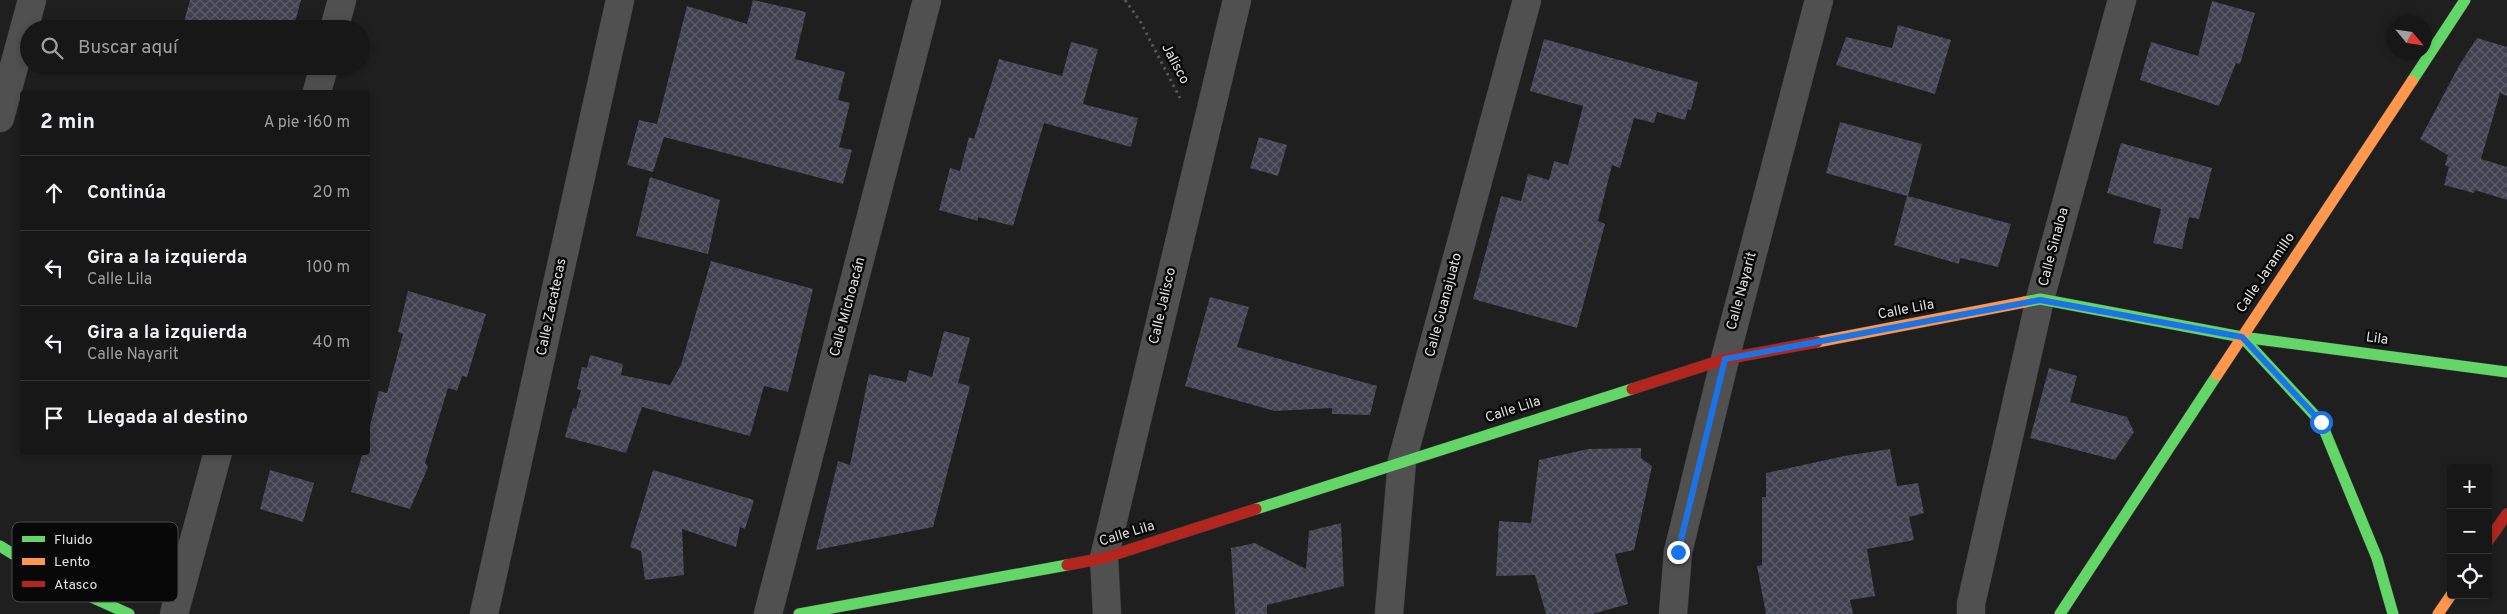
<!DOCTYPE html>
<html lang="es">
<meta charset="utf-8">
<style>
:root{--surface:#171717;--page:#242424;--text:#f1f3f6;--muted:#9e9fa1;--line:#363636}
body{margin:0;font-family:Overpass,sans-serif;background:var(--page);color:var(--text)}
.controls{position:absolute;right:15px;bottom:15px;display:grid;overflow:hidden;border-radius:5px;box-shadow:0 2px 8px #0003}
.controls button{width:45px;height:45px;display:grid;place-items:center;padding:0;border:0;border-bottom:1px solid var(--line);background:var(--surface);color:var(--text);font:25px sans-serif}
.compass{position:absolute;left:2387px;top:15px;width:45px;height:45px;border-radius:50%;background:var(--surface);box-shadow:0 2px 8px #0003;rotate:119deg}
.stop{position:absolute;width:15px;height:15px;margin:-11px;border:4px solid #1a73e8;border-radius:50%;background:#fff}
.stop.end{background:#1a73e8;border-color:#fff;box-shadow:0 1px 5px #0008}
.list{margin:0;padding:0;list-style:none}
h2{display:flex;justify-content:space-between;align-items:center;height:65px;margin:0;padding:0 20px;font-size:21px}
h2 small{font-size:16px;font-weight:400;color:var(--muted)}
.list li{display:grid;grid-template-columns:32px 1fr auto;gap:15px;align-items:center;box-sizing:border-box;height:75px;padding:0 20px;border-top:1px solid var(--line)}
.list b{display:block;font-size:19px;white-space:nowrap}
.list p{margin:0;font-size:16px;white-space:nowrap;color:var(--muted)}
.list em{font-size:16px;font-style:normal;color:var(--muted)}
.icon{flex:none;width:28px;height:28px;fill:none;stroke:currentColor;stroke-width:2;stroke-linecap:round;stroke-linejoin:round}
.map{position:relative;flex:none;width:2507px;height:614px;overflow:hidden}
.search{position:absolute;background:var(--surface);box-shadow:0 2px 8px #0003;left:20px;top:20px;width:350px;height:55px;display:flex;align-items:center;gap:12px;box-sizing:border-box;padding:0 18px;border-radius:28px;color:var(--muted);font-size:19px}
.panel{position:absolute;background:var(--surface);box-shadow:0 2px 8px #0003;left:20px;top:90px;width:350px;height:365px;border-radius:5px}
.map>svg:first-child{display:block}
.building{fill:url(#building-cross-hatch)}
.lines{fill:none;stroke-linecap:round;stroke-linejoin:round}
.street-casing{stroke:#3a3a3a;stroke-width:29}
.fast-casing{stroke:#3a3a3a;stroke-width:12}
.slow-casing{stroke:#3a3a3a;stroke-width:12}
.jam-casing{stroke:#3a3a3a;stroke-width:12}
.path{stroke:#555;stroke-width:3;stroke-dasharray:2.5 4;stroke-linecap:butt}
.street{stroke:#515051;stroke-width:28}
.fast{stroke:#63d668;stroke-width:11}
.slow{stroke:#ff974d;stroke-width:11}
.jam{stroke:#b3261e;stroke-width:11}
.route{stroke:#1a73e8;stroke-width:6}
.labels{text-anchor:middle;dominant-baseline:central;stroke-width:5;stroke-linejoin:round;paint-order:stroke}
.street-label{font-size:14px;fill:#e0dfe1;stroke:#090809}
.key{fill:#090809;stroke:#4a484a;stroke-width:1}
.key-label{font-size:14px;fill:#e0dfe1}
</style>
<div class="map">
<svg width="2507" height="614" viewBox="0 0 2507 614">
<defs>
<pattern id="building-cross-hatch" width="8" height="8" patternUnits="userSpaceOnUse" patternTransform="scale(1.25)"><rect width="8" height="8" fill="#414150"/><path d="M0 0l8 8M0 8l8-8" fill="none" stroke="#5c5c69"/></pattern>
</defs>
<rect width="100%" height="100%" fill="#1f1f1f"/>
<g class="building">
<path d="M 190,0 L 301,0 L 293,29 L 182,29 Z"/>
<path d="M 753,0 L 806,12 L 795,59 L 845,72 L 838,100 L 850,103 L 839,147 L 852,150 L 843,184 L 664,137 L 653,172 L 627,165 L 639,120 L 657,124 L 687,6 L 747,24 Z"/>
<path d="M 2212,1 L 2255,13 L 2240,64 L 2236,63 L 2219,106 L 2140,80 L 2151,42 L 2198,56 Z"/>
<path d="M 1898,25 L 1951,40 L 1935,94 L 1836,65 L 1846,37 L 1892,48 Z"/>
<path d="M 2477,38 L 2507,47 L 2507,96 L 2500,93 L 2481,159 L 2507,167 L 2507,200 L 2475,190 L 2474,193 L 2444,185 L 2449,167 L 2445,165 L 2448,155 L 2420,139 L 2460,64 Z"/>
<path d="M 1544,39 L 1698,82 L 1691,110 L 1688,109 L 1685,120 L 1657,112 L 1654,123 L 1634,118 L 1620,168 L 1612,165 L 1598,221 L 1605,224 L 1577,328 L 1473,299 L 1501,196 L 1521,201 L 1528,174 L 1549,180 L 1554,161 L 1568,165 L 1583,106 L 1530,91 Z"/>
<path d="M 1071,42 L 1098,49 L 1083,104 L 1138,118 L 1131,147 L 1044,123 L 1013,226 L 978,217 L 978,221 L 939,210 L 950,168 L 960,171 L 969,137 L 974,139 L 999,59 L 1062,76 Z"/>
<path d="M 1840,122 L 1922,144 L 1908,196 L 2011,224 L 1998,267 L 1960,258 L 1959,264 L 1894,245 L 1907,196 L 1826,173 Z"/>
<path d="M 1259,137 L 1287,145 L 1278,176 L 1250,168 Z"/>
<path d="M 2121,143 L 2212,168 L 2199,219 L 2189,217 L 2182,249 L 2153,243 L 2161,209 L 2107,193 Z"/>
<path d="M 650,177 L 720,200 L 708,254 L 636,236 Z"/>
<path d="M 711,261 L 813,289 L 788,392 L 764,386 L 750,436 L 642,407 L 626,453 L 565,437 L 573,408 L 576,409 L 581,390 L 577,389 L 582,367 L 587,368 L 590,355 L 623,364 L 621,375 L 670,385 L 681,365 Z"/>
<path d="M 408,291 L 486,314 L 467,377 L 462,376 L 457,391 L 448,388 L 425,463 L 428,467 L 410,509 L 351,492 L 363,452 L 368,452 L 369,429 L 379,391 L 387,393 L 403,334 L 398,332 Z"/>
<path d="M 1210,297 L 1249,307 L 1237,347 L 1377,386 L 1370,415 L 1332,414 L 1332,408 L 1275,411 L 1185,386 Z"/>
<path d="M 944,331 L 970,338 L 958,383 L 970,386 L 933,527 L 816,550 L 838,461 L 850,465 L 869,374 L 906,382 L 909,370 L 932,377 Z"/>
<path d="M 2049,368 L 2077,376 L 2070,402 L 2127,417 L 2134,432 L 2115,460 L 2030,438 Z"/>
<path d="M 1641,448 L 1641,458 L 1652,466 L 1634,550 L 1615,554 L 1628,604 L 1592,614 L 1546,614 L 1535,575 L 1496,576 L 1499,521 L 1531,523 L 1539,460 L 1588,449 Z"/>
<path d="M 1890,449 L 1897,486 L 1918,483 L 1924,513 L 1909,517 L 1914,540 L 1867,549 L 1875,596 L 1850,600 L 1853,614 L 1766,614 L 1757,566 L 1762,565 L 1762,497 L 1766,497 L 1766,473 L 1844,456 Z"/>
<path d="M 270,470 L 314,483 L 303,522 L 260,509 Z"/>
<path d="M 653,470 L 754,500 L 745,529 L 740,527 L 736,547 L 682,529 L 684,575 L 645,580 L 641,551 L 630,547 Z"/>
<path d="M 1341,523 L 1344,586 L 1267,605 L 1267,614 L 1235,614 L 1231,548 L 1255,543 L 1306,569 L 1309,531 Z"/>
</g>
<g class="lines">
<defs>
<g id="street">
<path d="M 334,29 L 342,0"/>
<path d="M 317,92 L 324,66"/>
<path d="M 0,118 L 32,0"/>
<path d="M 174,614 L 218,452"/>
<path d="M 484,614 L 620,0"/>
<path d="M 768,614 L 927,0"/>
<path d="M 1107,614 L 1104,558 L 1237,0"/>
<path d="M 1389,614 L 1402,461 L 1527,0"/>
<path d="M 1673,614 L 1678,552 L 1725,359 L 1819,0"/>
<path d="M 1971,614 L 1971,604 L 2040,299 L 2122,0"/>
</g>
<g id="fast">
<path d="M 2412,81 L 2465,0"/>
<path d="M 2025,302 L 2040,299 L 2242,337 L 2507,372"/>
<path d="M 2242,337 L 2321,422 L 2377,558 L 2393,614"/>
<path d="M 1256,509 L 1632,389"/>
<path d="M 0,546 L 58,582 L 129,614"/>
<path d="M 799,614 L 1067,565"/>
<path d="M 2060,614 L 2217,375"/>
</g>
<g id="slow">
<path d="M 1817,342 L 2025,302"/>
<path d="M 2217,375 L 2412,81"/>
<path d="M 2438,614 L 2451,595"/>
</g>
<g id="jam">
<path d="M 1632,389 L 1725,359 L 1817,342"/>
<path d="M 2488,541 L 2507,514"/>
<path d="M 1067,565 L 1104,558 L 1256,509"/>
</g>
</defs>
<use href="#street" class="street-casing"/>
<use href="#fast" class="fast-casing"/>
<use href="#slow" class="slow-casing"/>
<use href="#jam" class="jam-casing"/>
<path class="path" d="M 1125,0 L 1140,21 L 1180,98"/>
<use href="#street" class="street"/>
<use href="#fast" class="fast"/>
<use href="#slow" class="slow"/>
<use href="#jam" class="jam"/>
</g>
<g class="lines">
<path class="route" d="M 1678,552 L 1725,359 L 2040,300 L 2242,337 L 2321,422"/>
</g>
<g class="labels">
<g class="street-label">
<text transform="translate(1175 64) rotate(62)">Jalisco</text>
<text transform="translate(2054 247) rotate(-75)">Calle Sinaloa</text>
<text transform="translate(2266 273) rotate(-56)">Calle Jaramillo</text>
<text transform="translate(1742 291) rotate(-75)">Calle Nayarit</text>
<text transform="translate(1444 305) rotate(-75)">Calle Guanajuato</text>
<text transform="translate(1163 306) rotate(-77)">Calle Jalisco</text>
<text transform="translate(552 307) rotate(-78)">Calle Zacatecas</text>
<text transform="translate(848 307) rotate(-75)">Calle Michoacán</text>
<text transform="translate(1906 310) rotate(-11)">Calle Lila</text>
<text transform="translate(2377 339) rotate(8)">Lila</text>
<text transform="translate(1513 410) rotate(-18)">Calle Lila</text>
<text transform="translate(1127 534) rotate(-17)">Calle Lila</text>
</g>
</g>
<rect x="12" y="522" width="166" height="80" rx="8" class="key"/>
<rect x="22" y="536" width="23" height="6" fill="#63d668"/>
<rect x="22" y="558" width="23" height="7" fill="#ff974d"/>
<rect x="22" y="581" width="23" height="6" fill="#b3261e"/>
<g class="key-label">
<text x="54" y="544">Fluido</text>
<text x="54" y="566">Lento</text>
<text x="54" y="589">Atasco</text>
</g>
</svg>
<div class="controls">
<button>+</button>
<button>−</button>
<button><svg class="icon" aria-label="locate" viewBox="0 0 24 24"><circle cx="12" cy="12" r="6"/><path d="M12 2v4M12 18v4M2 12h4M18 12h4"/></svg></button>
</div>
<svg class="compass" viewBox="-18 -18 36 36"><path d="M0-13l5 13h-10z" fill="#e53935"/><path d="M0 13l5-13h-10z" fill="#9e9fa1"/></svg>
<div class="stop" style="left:2321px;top:422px"></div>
<div class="stop end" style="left:1678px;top:552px"></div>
<div class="search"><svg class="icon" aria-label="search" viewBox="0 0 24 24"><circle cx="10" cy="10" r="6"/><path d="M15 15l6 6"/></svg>Buscar aquí</div>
<section class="panel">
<h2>2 min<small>A pie · 160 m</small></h2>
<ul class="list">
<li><svg class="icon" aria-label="ahead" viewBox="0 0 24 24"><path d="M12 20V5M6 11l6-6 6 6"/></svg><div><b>Continúa</b></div><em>20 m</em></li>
<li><svg class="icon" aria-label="left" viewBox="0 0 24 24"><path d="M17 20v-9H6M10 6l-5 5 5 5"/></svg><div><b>Gira a la izquierda</b><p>Calle Lila</p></div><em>100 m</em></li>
<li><svg class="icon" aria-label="left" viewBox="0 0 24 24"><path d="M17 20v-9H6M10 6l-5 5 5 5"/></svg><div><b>Gira a la izquierda</b><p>Calle Nayarit</p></div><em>40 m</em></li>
<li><svg class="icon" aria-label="arrive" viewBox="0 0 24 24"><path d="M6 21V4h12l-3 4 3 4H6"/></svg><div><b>Llegada al destino</b></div></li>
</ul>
</section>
</div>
